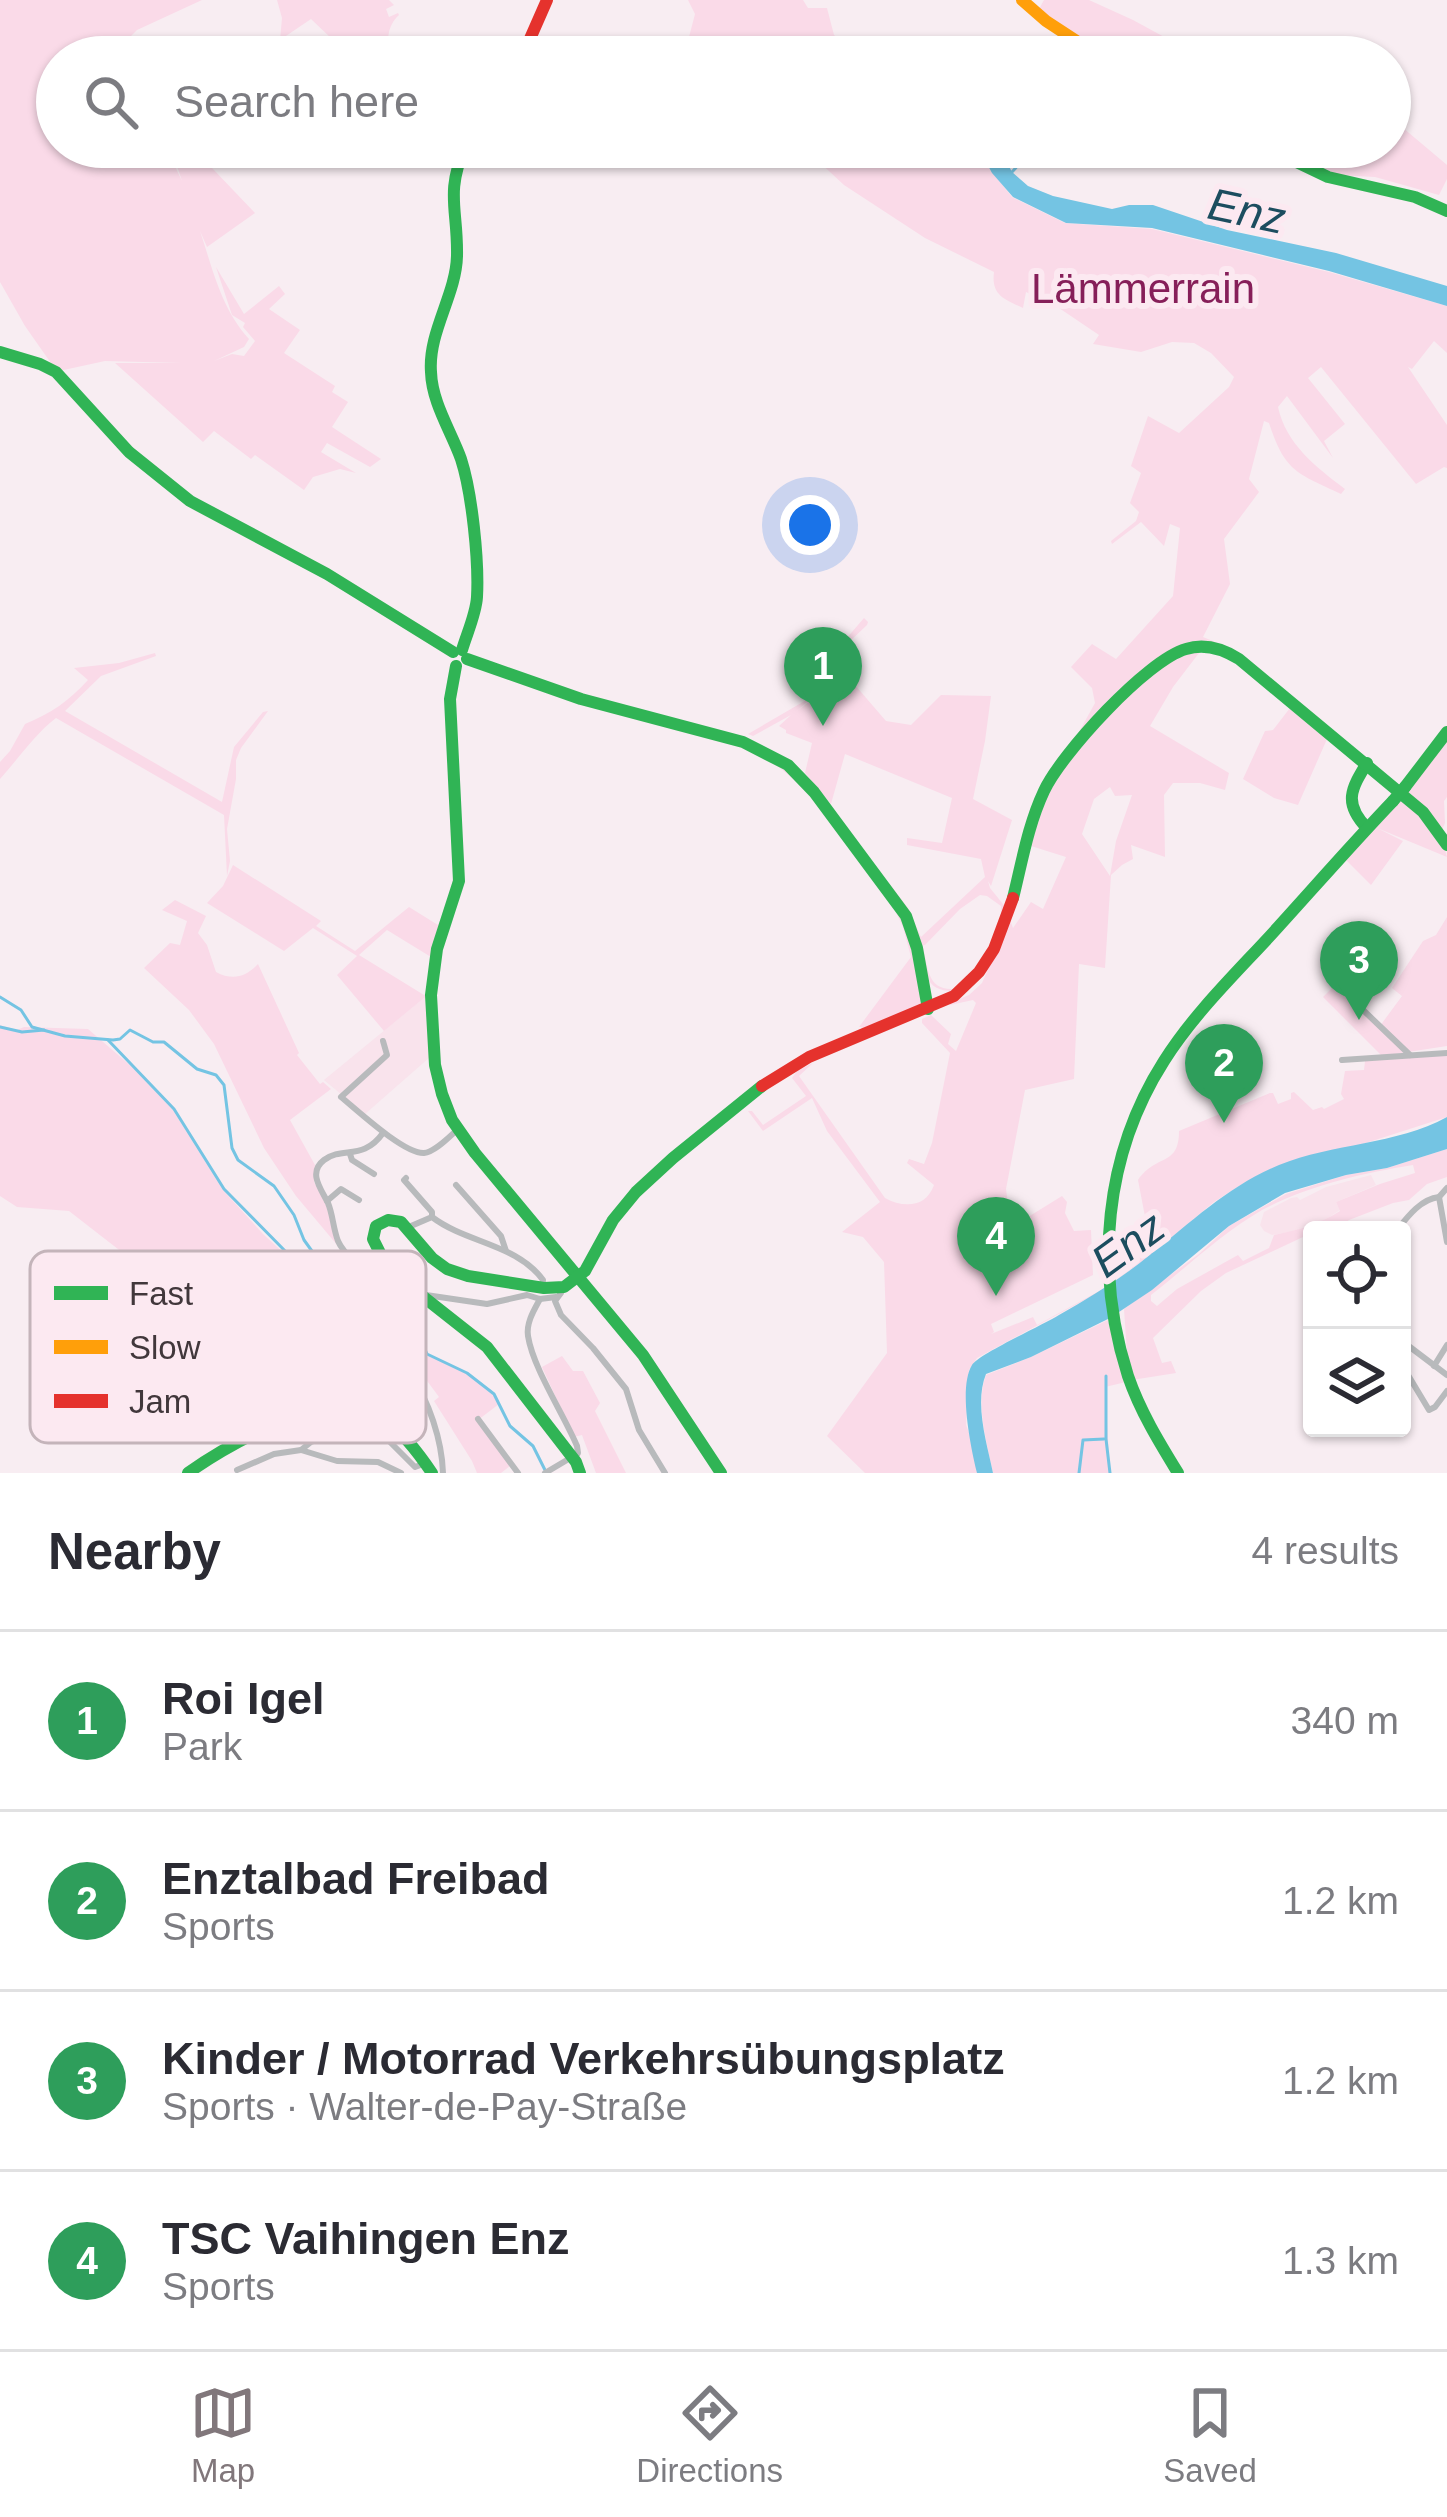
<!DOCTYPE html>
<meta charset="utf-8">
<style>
:root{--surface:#fff;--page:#f7f7f7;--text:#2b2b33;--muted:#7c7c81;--line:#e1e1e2;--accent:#81777b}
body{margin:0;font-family:Arial,sans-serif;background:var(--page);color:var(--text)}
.controls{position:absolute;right:36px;bottom:36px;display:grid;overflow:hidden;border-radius:12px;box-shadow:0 3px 9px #0004}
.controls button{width:108px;height:108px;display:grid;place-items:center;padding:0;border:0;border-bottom:3px solid var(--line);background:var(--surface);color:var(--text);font:60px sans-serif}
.you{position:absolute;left:810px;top:525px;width:42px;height:42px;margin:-30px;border:9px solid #fff;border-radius:50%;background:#1a73e8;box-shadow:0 0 0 18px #1a73e833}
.badge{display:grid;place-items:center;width:78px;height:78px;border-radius:50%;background:var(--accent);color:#fff;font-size:39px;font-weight:700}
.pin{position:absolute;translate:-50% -99px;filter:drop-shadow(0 3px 6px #0008)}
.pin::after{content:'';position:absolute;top:63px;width:42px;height:36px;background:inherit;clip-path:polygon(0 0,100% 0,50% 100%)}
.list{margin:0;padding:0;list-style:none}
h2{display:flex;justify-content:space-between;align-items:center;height:156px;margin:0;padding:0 48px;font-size:51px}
h2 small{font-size:39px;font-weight:400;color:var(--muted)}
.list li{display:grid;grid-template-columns:78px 1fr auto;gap:36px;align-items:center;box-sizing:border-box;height:180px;padding:0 48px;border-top:3px solid var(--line)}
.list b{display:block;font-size:45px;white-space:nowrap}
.list p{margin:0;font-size:39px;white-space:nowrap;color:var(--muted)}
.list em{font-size:39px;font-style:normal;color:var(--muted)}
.icon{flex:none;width:66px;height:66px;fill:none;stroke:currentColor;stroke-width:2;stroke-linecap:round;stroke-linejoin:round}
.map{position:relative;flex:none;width:1447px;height:1473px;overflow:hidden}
.search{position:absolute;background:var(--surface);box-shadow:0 3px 9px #0004;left:36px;right:36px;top:36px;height:132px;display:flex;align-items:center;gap:30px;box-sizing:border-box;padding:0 42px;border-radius:66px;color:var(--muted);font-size:45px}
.sheet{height:876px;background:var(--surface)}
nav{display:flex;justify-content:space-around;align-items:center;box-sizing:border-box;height:168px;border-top:3px solid var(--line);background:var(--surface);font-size:33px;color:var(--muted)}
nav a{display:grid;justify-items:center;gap:6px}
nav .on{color:var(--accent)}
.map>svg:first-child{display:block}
.built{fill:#f9e3ec}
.green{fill:#fadae8;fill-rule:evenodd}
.water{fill:#74c4e3}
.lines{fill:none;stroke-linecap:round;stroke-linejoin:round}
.stream{stroke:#74c4e3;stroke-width:3}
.street{stroke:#b8babc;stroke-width:6}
.fast{stroke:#30b455;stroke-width:12}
.slow{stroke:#ff9f0a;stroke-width:12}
.jam{stroke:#e5322d;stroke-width:12}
.fast-bridge{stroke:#30b455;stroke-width:12}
.labels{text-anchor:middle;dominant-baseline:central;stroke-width:12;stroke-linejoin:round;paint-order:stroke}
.park-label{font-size:42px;fill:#861f59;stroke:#fce9f1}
.water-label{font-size:45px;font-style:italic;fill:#1c4d5f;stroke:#fce9f1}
.key{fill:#fce9f1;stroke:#c4b4ba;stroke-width:3}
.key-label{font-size:33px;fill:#41373b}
</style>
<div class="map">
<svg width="1447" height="1473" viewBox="0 0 1447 1473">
<rect width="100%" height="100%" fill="#f8edf2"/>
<g class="built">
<path d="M 424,998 L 429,1001 L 430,1057 L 365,1114 L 324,1080 Z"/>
<path d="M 1371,1175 L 1376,1185 L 1336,1202 L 1340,1210 L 1319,1224 L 1312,1223 L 1296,1231 L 1272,1235 L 1264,1231 L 1260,1225 L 1264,1212 L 1291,1198 L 1297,1197 L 1300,1200 L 1326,1187 Z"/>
</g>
<g class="green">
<path d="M 0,0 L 202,0 L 137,30 L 131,36 L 130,54 L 135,57 L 57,57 L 57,147 L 183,147 L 173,162 L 182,181 L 176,163 L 187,147 L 192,147 L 255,213 L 207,247 L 200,231 C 213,270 221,308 249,339 L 244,347 L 214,361 L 232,354 L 244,356 L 255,341 L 243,327 L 245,323 L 232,315 L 216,267 L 244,314 L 279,286 L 285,294 L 269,309 L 300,330 L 284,353 L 335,386 L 332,392 L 348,402 L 332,427 L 381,459 L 370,467 L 327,443 L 321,452 L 356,473 L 340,469 L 313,477 L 304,490 L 255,455 L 251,459 L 214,431 L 203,442 L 115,363 L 181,363 L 105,361 L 59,371 L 53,366 L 25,326 L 0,282 Z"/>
<path d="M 277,0 L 389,0 L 394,5 L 386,9 L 389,17 L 398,13 L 399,15 C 387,26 386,41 391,57 L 373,57 L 372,52 L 365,57 L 337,57 L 326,44 L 332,39 L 311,19 L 280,40 L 282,18 Z"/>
<path d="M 688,0 L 803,0 L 808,8 L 827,8 L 834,35 L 861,57 L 709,57 L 695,37 L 689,37 L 695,14 Z"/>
<path d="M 1044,0 L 1089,0 L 1133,20 L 1201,57 L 1108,57 L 1039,9 Z"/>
<path d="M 1390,117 L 1447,165 L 1447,179 L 1439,195 L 1375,177 L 1337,175 L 1282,147 L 1390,147 Z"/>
<path d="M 803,147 L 973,147 L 1012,197 L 1065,223 L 1152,229 L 1329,272 L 1447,306 L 1447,353 L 1434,341 L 1412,369 L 1408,367 L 1447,425 L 1447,468 L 1444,467 L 1416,484 L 1321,367 L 1308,378 L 1345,424 L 1324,441 L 1333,458 L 1287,396 L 1278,407 C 1286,444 1316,467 1345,489 L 1341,494 C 1297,473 1285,472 1269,423 L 1264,421 L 1249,479 L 1259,492 L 1224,539 L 1230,584 L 1203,637 L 1230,648 L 1239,656 L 1199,649 L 1199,653 L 1173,687 L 1150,726 L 1229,773 L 1225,790 L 1200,783 L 1173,783 L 1164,795 L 1165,857 L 1131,845 L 1133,859 L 1122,865 L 1111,875 L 1105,968 L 1079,964 L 1074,1079 L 1025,1090 L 1006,1189 L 1010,1219 L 1020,1222 L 1062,1196 L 1067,1202 L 1065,1213 L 1074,1231 L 1091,1230 L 1093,1275 L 991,1324 L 994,1332 L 991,1334 L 1033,1317 L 1037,1325 L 1103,1289 L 1132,1268 L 1133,1227 L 1147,1227 L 1138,1180 C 1157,1153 1179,1167 1179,1131 L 1270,1093 L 1273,1093 L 1278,1104 L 1291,1099 L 1291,1093 L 1294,1092 L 1313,1110 L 1322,1107 L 1324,1109 L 1344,1099 L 1341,1094 L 1345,1071 L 1364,1070 L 1365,1061 L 1447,1054 L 1447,1117 L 1247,1181 L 1214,1202 L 1148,1257 L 1103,1290 L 977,1358 L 969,1370 L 966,1425 L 973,1443 L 977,1473 L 865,1473 L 827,1436 L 887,1353 L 884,1262 L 863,1237 L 842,1232 L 880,1202 L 827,1131 L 812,1098 L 763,1131 L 748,1111 L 752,1111 L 763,1125 L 806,1096 L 792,1078 L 797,1071 L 813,1063 L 799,1076 L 885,1198 C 903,1208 926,1208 934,1185 L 907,1163 L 909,1159 L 924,1164 L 932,1143 L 950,1053 L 922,1023 L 922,1019 L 931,1015 L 951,1034 L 948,1044 L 956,1051 L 976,1003 L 973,1000 L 950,1005 L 950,1003 L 969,995 L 982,983 L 1010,920 L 1013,928 L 1031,902 L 1043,909 L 1066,857 L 1028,845 L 1031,827 L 1054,778 L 1076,754 L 1079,732 L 1095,703 L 1092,688 L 1071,667 L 1092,644 L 1116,659 L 1173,596 L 1180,528 L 1170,524 L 1164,546 L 1141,522 L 1112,544 L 1111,541 L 1136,521 L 1139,512 L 1130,503 L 1141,473 L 1131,466 L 1148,416 L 1179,433 L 1229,387 L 1234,377 L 1211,353 L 1194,343 L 1172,342 L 1141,352 L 1093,344 L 1099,335 L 1059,308 L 1026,292 L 1023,308 C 1004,299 991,295 994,272 L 925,238 L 844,185 ZM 1110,787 L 1115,796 L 1132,795 L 1116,841 L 1110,876 L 1082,834 L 1094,799 Z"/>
<path d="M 864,618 L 868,622 L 867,625 L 846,645 L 836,663 L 886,721 L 911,725 L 941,695 L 991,696 L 985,741 L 973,799 L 1012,820 L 991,886 L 988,881 L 990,888 L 1007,909 C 993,946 984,967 952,991 C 926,991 924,972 919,950 L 923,947 C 928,967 927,990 953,989 C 978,973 1003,936 1001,906 L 987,896 L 980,895 L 960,909 L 925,945 L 918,946 L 887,885 L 889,883 L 908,908 L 921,937 L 985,877 L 981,859 L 907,845 L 907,838 L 942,843 L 952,798 L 845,754 L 831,804 L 805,773 L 812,743 L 786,733 L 786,730 L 779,726 L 791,715 L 753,736 L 748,734 L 815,695 L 797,711 L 819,694 L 832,673 L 828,674 L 821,668 Z"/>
<path d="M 155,653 L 156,656 L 101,676 L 65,711 L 222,802 L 234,747 L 263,712 L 268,711 L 241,748 L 236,760 L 236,779 L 227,829 L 230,861 L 227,876 L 224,815 L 56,718 C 34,735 19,758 0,779 L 0,762 L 10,751 L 25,724 C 50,714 69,701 88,680 L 74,668 L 119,663 Z"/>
<path d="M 1290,708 L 1327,739 L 1298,805 L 1274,798 L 1243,779 L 1265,731 L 1273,730 Z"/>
<path d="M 1447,738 L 1447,797 L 1444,801 L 1445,823 L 1442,830 L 1406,791 Z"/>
<path d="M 747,747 L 791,770 L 897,905 L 914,945 L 922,1008 L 860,1030 L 862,1027 L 859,1027 L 911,957 L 903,927 L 893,906 C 854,855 806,770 747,750 Z"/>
<path d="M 1402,796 C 1420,813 1442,834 1447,857 L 1377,828 L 1403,841 L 1371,885 L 1345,859 Z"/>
<path d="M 450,828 L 458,864 L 429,1001 L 424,998 L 384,1031 L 337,975 L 357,956 L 313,928 L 284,951 L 207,903 L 223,886 L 233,865 L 321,921 L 316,926 L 355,951 L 409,907 L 438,925 C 454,893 458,863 450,828 ZM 387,930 L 431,957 L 427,993 L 424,995 L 359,955 Z"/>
<path d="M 175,900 L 206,916 L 198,933 L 207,945 L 216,972 C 233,981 246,977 258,964 L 299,1053 L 297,1055 L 320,1084 L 323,1082 L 331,1089 L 290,1120 L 315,1165 L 314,1182 L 326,1205 L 338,1246 L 296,1196 L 264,1148 L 214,1044 L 189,1010 L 144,968 L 170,943 L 180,945 L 187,921 L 162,910 Z"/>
<path d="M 1447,917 L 1447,1046 L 1382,1056 L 1323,997 L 1336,984 L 1380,1026 L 1402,996 L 1392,988 L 1423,941 L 1436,935 Z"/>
<path d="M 0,1025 L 17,1030 L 24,1027 L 88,1029 L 131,1066 L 173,1110 L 223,1190 L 263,1234 L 356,1319 L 353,1327 L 359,1329 L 361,1326 L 367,1326 L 371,1335 L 383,1341 L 377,1331 L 377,1315 L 385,1313 L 405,1317 L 411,1322 L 427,1355 L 467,1374 L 493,1395 L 499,1404 L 478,1420 L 510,1466 L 501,1473 L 477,1473 L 472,1461 L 434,1401 L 439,1397 L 425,1378 L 416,1382 L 403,1364 L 381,1372 L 361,1373 L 357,1387 L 337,1383 L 324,1344 L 314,1338 L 268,1357 L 243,1375 L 239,1369 L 225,1367 L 220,1335 L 188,1377 L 158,1354 L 190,1310 L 190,1305 L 69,1211 L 17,1207 L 0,1196 Z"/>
<path d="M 1447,1149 L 1447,1177 L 1427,1184 L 1409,1200 L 1393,1203 L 1349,1220 L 1336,1230 L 1312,1230 L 1312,1236 L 1303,1237 L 1226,1273 L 1201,1291 L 1153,1338 L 1162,1363 L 1171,1361 L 1176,1373 L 1132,1380 L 1128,1368 L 1124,1309 L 1199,1254 L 1229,1226 L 1286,1194 L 1346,1175 L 1387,1168 ZM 1413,1165 L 1415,1173 L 1380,1184 L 1336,1202 L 1340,1211 C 1320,1224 1298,1230 1274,1235 L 1269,1248 L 1243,1261 L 1238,1255 L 1177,1289 L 1157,1306 L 1151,1301 L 1151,1295 C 1187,1267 1222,1233 1262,1210 C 1307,1186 1363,1173 1413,1165 Z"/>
<path d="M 1108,1320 L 1126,1382 L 1105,1387 L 1110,1473 L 993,1473 C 987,1443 975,1404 986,1375 L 1031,1357 Z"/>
<path d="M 562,1356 L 573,1371 L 583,1371 L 600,1403 L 595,1411 L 626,1473 L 596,1473 L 582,1435 L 574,1437 L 542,1367 Z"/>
</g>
<g class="water">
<path d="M 978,147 L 999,147 L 1012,172 L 1028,186 L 1053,196 L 1112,209 L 1129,205 L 1153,205 L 1227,230 L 1336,253 L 1447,286 L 1447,306 L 1329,271 L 1152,228 L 1066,223 L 1013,197 L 992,173 Z"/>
<path d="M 1447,1117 L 1447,1149 L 1387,1168 L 1346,1175 L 1285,1193 L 1229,1226 L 1152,1290 L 1110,1318 L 1031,1357 L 986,1374 C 974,1404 987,1443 993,1473 L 977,1473 C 971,1448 958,1388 972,1365 C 979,1354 1043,1325 1059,1315 C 1091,1297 1122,1278 1151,1254 C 1192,1221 1230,1185 1279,1165 C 1333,1143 1396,1145 1447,1117 Z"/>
</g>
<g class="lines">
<g class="stream">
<path d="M 1012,172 L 1035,147"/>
<path d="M 0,997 L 21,1010 L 32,1027 L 65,1036 L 113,1040 L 120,1039 L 130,1030 L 153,1042 L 164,1042 L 197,1069 L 216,1075 L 224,1085 L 232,1148 L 238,1160 L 274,1186 L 294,1215 L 304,1240 L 317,1258 L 341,1279 L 359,1287 L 370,1308 L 405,1316 L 412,1322 L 427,1354 L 467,1373 L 494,1394 L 510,1426 L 533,1446 L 545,1470"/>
<path d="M 0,1027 L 22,1032 L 44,1030"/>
<path d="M 108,1040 L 174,1109 L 224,1189 L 292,1258"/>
<path d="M 1106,1376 L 1106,1439 L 1110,1473"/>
<path d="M 1079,1473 L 1083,1440 L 1104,1439"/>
</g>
<g class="street">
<path d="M 1362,1009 L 1410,1055"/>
<path d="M 383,1041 L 387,1055 L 341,1097 C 357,1110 404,1154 424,1153 C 435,1152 449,1137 457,1130"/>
<path d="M 1342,1060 L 1447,1053"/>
<path d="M 350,1154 L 352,1160 L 374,1174"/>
<path d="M 406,1178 L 404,1180 L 432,1212 L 432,1217"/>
<path d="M 456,1185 L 501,1236 L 506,1251"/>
<path d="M 1439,1197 L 1447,1242"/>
<path d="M 327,1201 L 341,1189 L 359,1200"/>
<path d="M 411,1226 L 432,1217 C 466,1243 517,1244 543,1280 L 542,1287"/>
<path d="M 1397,1230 C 1408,1216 1421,1199 1439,1197 L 1447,1188"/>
<path d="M 559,1288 L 561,1293 L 555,1301 L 561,1315 L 593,1348 L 626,1389 L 639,1430 L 665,1473"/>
<path d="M 540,1299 C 534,1310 526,1323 528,1336 C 533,1368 564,1415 577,1446 L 578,1453 L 574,1459"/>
<path d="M 383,1303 C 375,1295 374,1288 368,1278 C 360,1264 345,1257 338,1241 C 333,1228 333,1215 328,1203 C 322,1190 307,1173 324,1160 C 343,1146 363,1161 383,1133"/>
<path d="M 1402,1341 L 1447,1375"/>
<path d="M 1402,1365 L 1429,1410 L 1435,1407 L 1447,1391"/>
<path d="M 1434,1366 L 1447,1345"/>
<path d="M 478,1419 L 518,1473"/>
<path d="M 301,1450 L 337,1461 L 378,1462 L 401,1473"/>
<path d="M 237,1470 L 274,1454 L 301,1450 L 311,1442 L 336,1432 L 363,1429 L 384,1436 L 415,1467 L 426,1463"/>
<path d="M 443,1473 C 442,1441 429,1400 410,1374 C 400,1359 379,1348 375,1329 C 372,1319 378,1312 383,1303 L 407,1302 L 426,1295 L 487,1304 L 527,1295 L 540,1299 L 556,1297"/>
<path d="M 545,1473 L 572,1457"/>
</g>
<g class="fast">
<path d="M 1265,147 L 1328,177 L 1415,197 L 1447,211"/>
<path d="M 0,352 L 40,364 L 56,372 L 129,452 L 190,501 L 327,574 L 453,652"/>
<path d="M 462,650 C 467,633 476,614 477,597 C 479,561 472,493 461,459 C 451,431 432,403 431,372 C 428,332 456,295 457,256 C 458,209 445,194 465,147"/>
<path d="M 467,659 L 581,699 L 743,742 L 788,765 L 814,792 L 906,916 L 917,948 L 928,1009"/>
<path d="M 456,666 L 450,699 L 459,881 L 437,949 L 431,995 L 435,1065 L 442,1094 L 452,1120 L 475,1153 L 643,1355 L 721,1473"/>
<path d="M 1367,763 C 1351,789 1343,803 1367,828"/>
<path d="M 1405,787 L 1447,732"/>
<path d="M 1013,898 C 1022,862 1028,825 1044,791 C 1061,754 1147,660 1186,649 C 1205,643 1223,649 1239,659 L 1423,812 L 1447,845"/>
<path d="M 188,1473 C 219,1451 251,1434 286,1419 C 300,1414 315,1406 330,1404 C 376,1397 409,1439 432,1473"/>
<path d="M 580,1473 L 576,1462 L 487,1347 L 416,1291 L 381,1255 L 373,1239 L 376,1226 L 388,1220 L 401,1222 L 432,1258 L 447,1269 L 468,1276 L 544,1288 L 564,1287 L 585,1271 L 613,1220 L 636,1192 L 673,1158 L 762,1086"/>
<path d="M 1178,1473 C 1159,1442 1140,1411 1128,1376 C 1094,1270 1104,1155 1164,1061 C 1193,1015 1233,976 1270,936 C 1311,891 1351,845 1393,801"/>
</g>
<path class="slow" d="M 1022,0 L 1046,21 L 1101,57"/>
<g class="jam">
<path d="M 522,57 L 547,0"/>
<path d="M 762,1086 L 809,1057 L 954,996 L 979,972 L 994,949 L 1013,898"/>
</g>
<path class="fast-bridge" d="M 1393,801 L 1405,787"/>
</g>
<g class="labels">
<g class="park-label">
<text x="1143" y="288">Lämmerrain</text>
</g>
<g class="water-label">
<text transform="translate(1247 211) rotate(12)">Enz</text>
<text transform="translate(1128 1244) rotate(-36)">Enz</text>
</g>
</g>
<rect x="30" y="1251" width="396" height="192" rx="18" class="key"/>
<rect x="54" y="1286" width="54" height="14" fill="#30b455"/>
<rect x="54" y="1340" width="54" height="14" fill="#ff9f0a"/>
<rect x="54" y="1394" width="54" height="14" fill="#e5322d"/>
<g class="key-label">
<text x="129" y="1305">Fast</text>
<text x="129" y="1359">Slow</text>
<text x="129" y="1413">Jam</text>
</g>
</svg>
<div class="controls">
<button><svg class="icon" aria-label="locate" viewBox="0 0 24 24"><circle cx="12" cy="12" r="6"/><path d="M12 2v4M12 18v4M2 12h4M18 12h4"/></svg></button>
<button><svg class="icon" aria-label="layers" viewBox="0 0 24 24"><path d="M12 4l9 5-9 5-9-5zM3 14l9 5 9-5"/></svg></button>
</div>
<div class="you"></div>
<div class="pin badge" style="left:823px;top:726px;background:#2e9e5b">1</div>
<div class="pin badge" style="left:1224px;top:1123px;background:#2e9e5b">2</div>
<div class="pin badge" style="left:1359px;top:1020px;background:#2e9e5b">3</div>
<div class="pin badge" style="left:996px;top:1296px;background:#2e9e5b">4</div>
<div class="search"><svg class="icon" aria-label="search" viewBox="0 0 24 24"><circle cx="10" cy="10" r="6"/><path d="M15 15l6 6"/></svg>Search here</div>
</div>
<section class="sheet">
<h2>Nearby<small>4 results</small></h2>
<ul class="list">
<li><span class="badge" style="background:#2e9e5b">1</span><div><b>Roi Igel</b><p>Park</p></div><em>340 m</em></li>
<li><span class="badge" style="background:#2e9e5b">2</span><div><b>Enztalbad Freibad</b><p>Sports</p></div><em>1.2 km</em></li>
<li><span class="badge" style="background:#2e9e5b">3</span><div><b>Kinder / Motorrad Verkehrsübungsplatz</b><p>Sports · Walter-de-Pay-Straße</p></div><em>1.2 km</em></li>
<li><span class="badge" style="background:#2e9e5b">4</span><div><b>TSC Vaihingen Enz</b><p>Sports</p></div><em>1.3 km</em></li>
</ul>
</section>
<nav>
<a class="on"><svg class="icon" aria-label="map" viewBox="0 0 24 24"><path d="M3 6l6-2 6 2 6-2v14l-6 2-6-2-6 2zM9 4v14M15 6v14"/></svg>Map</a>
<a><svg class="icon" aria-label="directions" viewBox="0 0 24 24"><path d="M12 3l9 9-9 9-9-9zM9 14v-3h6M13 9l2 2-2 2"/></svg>Directions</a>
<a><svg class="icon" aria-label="saved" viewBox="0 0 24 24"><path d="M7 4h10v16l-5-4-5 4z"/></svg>Saved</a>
</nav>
